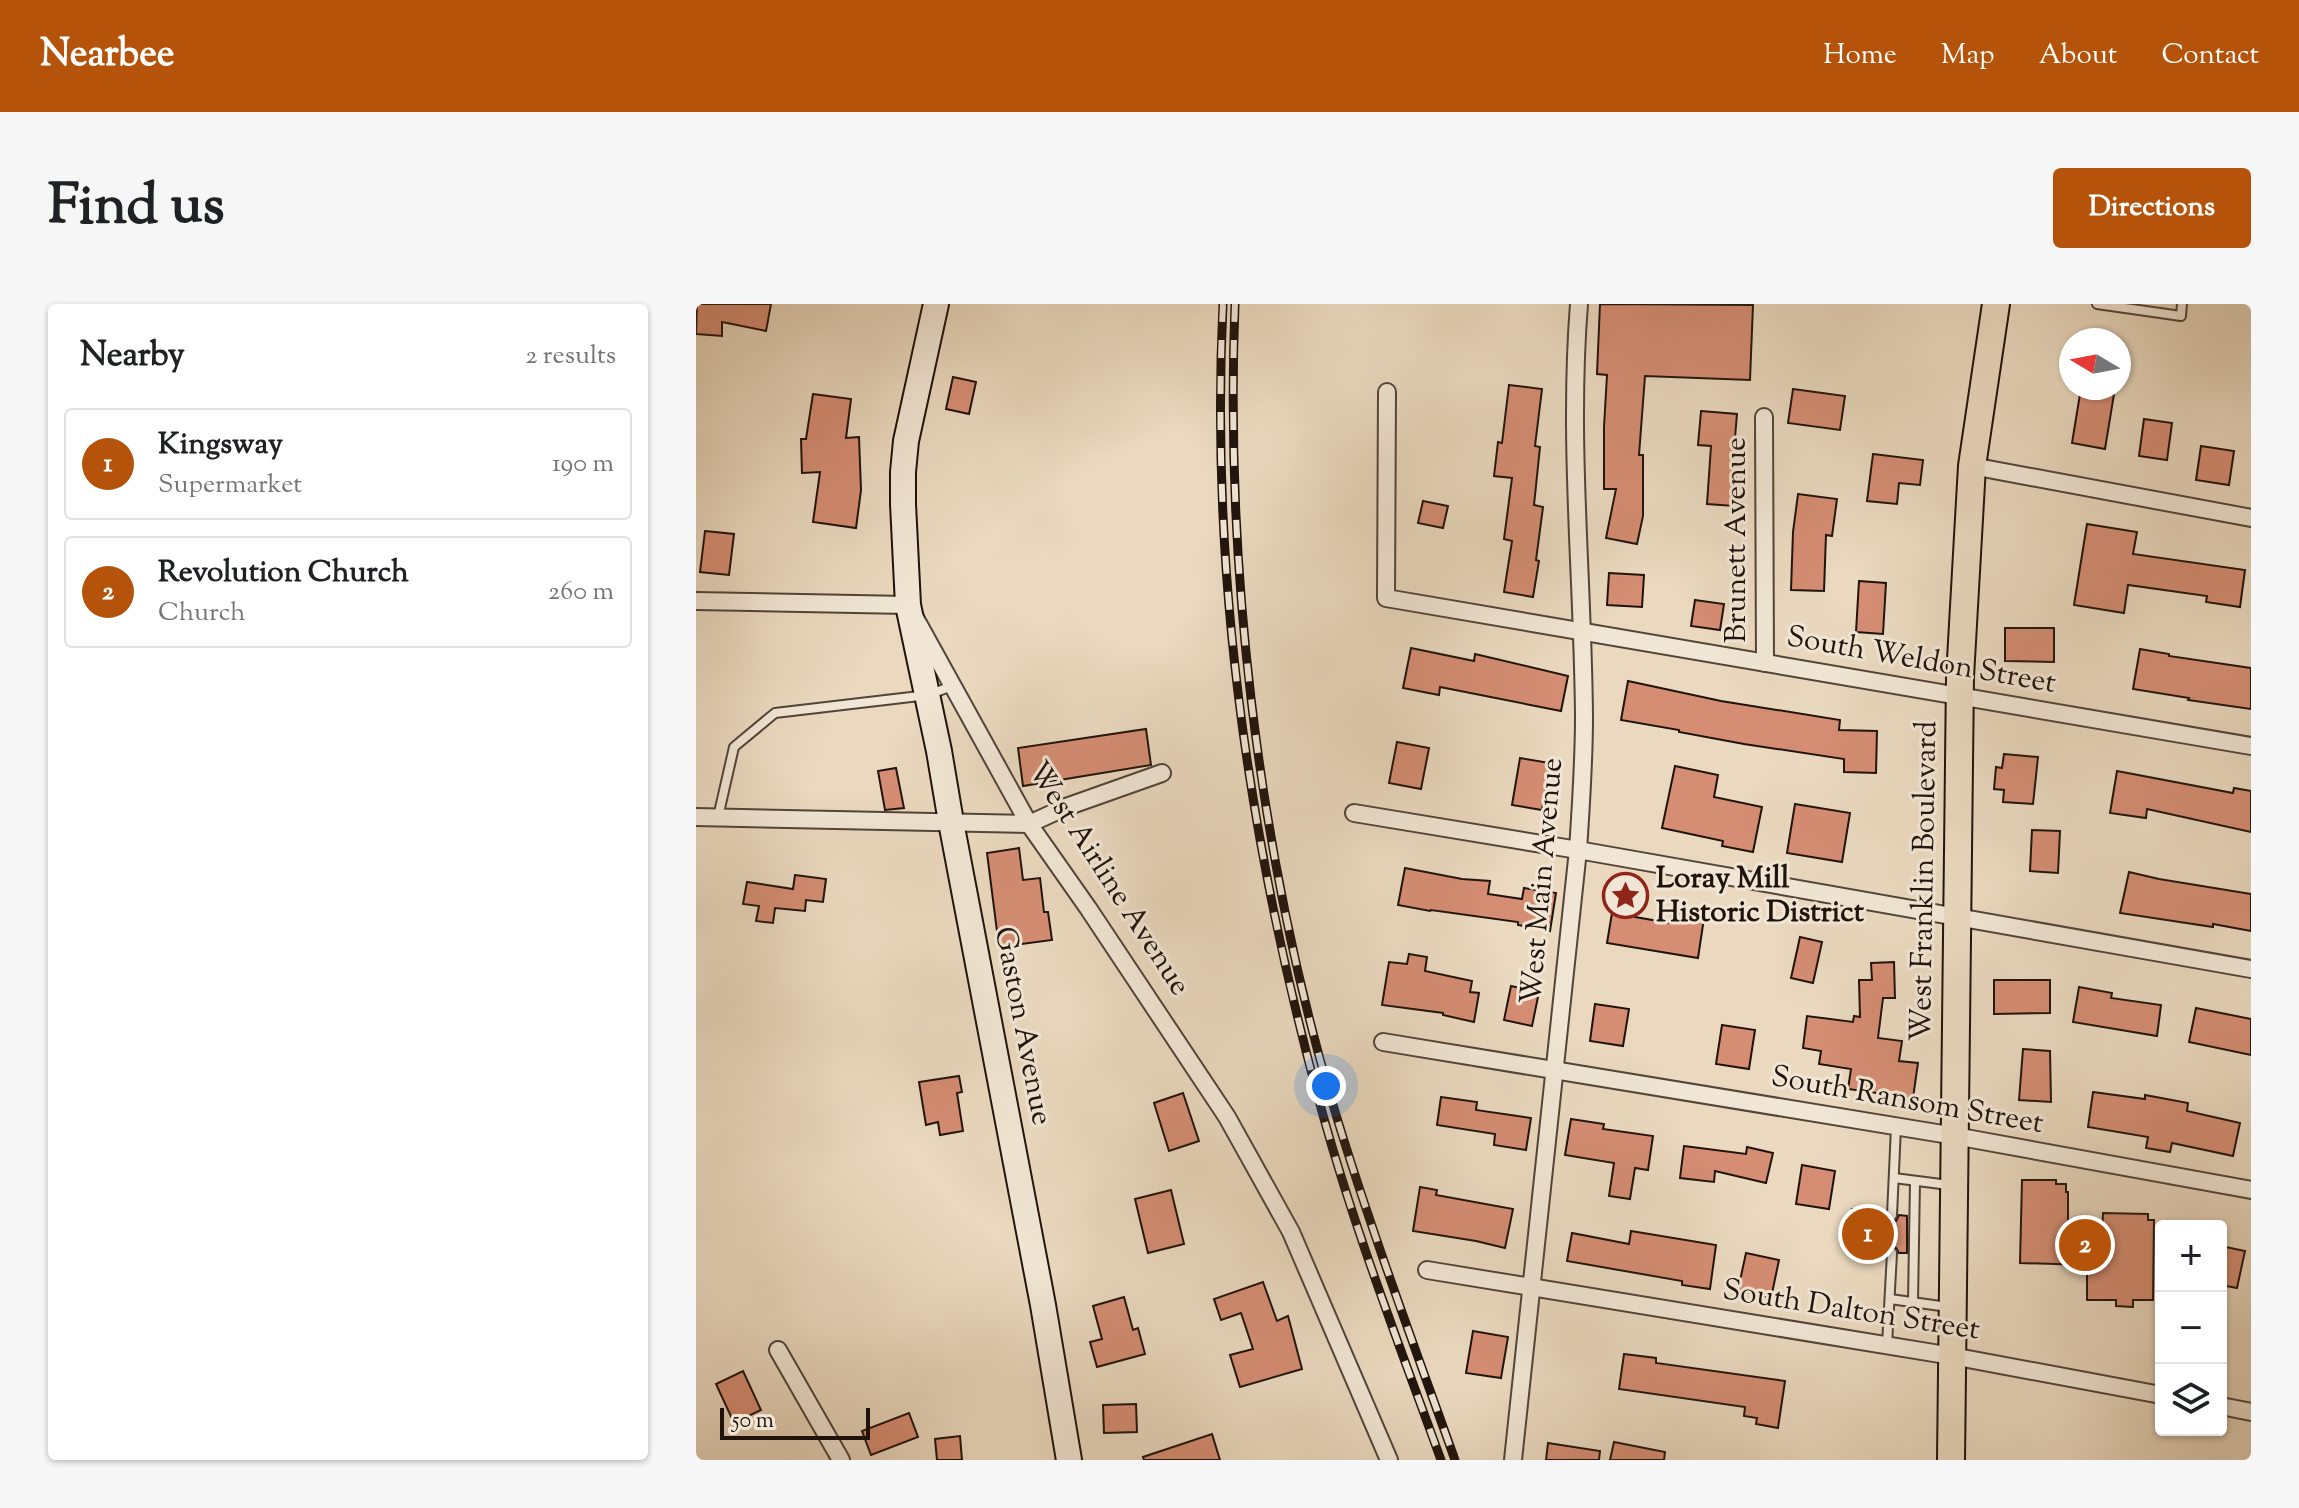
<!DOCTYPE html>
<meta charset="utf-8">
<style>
:root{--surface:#fff;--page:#f6f6f6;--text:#202124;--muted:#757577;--line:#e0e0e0;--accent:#b45309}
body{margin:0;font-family:"Sorts Mill Goudy",serif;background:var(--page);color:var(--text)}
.controls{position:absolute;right:24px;bottom:24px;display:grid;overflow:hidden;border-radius:8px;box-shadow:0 2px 6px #0004}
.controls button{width:72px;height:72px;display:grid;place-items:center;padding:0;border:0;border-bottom:2px solid var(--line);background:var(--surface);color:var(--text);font:40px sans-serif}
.compass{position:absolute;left:1363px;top:24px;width:72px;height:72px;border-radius:50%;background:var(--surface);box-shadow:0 2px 6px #0004;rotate:280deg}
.scale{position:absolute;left:24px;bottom:20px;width:150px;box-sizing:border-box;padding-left:8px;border:4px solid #20130c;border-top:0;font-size:22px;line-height:28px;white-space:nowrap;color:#20130c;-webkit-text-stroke:6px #f1e6d5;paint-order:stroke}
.you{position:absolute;left:630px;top:782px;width:28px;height:28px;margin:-20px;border:6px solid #fff;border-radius:50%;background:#1a73e8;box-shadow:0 0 0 12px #1a73e833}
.badge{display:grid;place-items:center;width:52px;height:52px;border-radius:50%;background:var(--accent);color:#fff;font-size:26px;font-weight:700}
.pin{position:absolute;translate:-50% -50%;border:4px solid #fff;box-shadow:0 2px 8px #0006}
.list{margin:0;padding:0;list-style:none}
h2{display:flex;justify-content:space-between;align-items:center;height:104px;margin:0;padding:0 32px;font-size:34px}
h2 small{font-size:26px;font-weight:400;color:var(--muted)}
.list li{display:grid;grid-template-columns:52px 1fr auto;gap:24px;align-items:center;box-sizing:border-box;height:112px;margin:0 16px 16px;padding:0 16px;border:2px solid var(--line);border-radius:8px}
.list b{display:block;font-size:30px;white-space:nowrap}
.list p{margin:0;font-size:26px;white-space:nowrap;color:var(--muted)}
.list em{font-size:26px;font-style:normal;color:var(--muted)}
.icon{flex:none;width:44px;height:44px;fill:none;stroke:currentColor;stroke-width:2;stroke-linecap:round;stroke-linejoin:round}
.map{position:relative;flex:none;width:1555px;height:1156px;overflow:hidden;border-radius:8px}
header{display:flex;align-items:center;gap:48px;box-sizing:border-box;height:112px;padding:0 40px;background:var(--accent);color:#fff}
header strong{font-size:38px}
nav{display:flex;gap:44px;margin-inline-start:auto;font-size:28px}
.intro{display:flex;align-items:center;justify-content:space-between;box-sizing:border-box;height:192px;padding:0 48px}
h1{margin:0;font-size:56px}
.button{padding:20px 36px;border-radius:8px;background:var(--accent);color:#fff;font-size:28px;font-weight:700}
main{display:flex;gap:48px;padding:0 48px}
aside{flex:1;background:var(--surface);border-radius:8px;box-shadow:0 2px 6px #0004}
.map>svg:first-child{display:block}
.building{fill:#d58d73;stroke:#20130c;stroke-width:2}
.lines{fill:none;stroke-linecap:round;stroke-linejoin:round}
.lane-casing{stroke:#524439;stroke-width:12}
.street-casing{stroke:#524439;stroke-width:20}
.secondary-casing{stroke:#20130c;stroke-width:28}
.primary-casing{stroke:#20130c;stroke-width:30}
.lane{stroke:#f1e6d5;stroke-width:8}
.street{stroke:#f1e6d5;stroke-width:16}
.secondary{stroke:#f1e6d5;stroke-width:24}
.primary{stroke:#ead9bf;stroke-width:26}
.rail-casing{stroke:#20130c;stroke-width:9}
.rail{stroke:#f1e6d5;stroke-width:6;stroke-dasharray:18;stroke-linecap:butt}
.labels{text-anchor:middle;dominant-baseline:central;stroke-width:6;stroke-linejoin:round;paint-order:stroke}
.street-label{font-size:30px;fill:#20130c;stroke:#f1e6d5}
.poi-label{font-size:30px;font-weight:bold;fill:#20130c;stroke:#f1e6d5;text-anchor:start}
</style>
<header>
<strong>Nearbee</strong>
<nav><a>Home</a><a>Map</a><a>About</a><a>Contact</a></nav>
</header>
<div class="intro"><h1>Find us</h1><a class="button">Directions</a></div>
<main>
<aside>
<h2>Nearby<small>2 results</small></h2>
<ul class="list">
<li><span class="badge">1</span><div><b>Kingsway</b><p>Supermarket</p></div><em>190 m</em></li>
<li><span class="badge">2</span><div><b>Revolution Church</b><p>Church</p></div><em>260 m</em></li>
</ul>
</aside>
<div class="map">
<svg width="1555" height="1156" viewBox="0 0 1555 1156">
<rect width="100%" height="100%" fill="#ead9bf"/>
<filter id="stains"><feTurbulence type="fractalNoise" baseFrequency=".0025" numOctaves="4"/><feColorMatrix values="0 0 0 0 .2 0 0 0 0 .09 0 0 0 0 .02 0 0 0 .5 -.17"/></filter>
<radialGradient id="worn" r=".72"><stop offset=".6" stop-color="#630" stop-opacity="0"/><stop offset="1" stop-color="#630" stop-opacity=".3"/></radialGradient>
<g class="building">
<path d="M 1,0 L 75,0 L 70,27 L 26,18 L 26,32 L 0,30 Z"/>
<path d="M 904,0 L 1057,1 L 1054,76 L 949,72 L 943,151 L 947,151 L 947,212 L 941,240 L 910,234 L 920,185 L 908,185 L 908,123 L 911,71 L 901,70 Z"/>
<path d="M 257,73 L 280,78 L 273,110 L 250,105 Z"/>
<path d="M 813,81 L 846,85 L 839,142 L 844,143 L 838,201 L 847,203 L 840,256 L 843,257 L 837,293 L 808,288 L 816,237 L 808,235 L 816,174 L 798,172 L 802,138 L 806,139 Z"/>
<path d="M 1385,84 L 1419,84 L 1409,145 L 1376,139 Z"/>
<path d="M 1097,85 L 1149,92 L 1144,126 L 1092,119 Z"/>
<path d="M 117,90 L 155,95 L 150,134 L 163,133 L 165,186 L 160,224 L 117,218 L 124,168 L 106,169 L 105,135 L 110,135 Z"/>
<path d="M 1005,107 L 1041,110 L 1036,169 L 1040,170 L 1038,202 L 1011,200 L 1015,142 L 1002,141 Z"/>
<path d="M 1448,115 L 1476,119 L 1471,156 L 1443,152 Z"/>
<path d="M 1505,142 L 1538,147 L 1533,181 L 1500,176 Z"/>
<path d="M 1177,150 L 1227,156 L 1224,181 L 1203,179 L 1201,200 L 1171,197 Z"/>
<path d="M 1102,190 L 1141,195 L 1136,232 L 1130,231 L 1128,287 L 1095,286 L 1097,228 Z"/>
<path d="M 727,197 L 752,202 L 747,224 L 722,219 Z"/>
<path d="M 1391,220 L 1441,228 L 1437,250 L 1549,266 L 1544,303 L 1510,298 L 1511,292 L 1432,281 L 1428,309 L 1378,301 Z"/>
<path d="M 9,227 L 38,230 L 33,271 L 4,268 Z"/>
<path d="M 913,269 L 948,271 L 946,303 L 911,301 Z"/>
<path d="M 1163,277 L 1190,279 L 1187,330 L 1160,328 Z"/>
<path d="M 999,296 L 1028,300 L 1024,326 L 995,322 Z"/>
<path d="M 1309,324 L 1358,324 L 1358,358 L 1309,357 Z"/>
<path d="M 715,344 L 778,357 L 779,350 L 872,372 L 865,407 L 744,383 L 743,391 L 707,384 Z"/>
<path d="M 1444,345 L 1473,350 L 1473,352 L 1555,364 L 1555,405 L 1492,396 L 1493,394 L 1437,385 Z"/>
<path d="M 932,377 L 1025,397 L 1144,416 L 1143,426 L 1181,427 L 1180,469 L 1148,468 L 1148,455 L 1048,440 L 983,428 L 983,426 L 925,416 Z"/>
<path d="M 450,425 L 455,461 L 327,482 L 322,444 Z"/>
<path d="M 701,438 L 733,444 L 725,485 L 693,479 Z"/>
<path d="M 1308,450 L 1342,453 L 1337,500 L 1307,498 L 1308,486 L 1298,485 L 1300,463 L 1306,464 Z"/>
<path d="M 824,454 L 854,459 L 846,506 L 816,501 Z"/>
<path d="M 979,462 L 1022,471 L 1018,493 L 1066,503 L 1057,548 L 1026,542 L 1027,537 L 966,524 Z"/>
<path d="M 200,464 L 208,504 L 189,506 L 182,467 Z"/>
<path d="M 1421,467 L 1537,489 L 1538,484 L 1555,487 L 1555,528 L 1451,505 L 1450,514 L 1414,509 Z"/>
<path d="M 1099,500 L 1154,509 L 1146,558 L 1091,549 Z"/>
<path d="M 1336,526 L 1364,527 L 1362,569 L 1334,567 Z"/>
<path d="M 323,544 L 327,576 L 344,574 L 348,608 L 352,608 L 356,636 L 303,643 L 291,549 Z"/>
<path d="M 709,564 L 766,575 L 794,577 L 792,590 L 826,595 L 828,584 L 860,589 L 854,627 L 822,621 L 822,618 L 735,606 L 734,607 L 702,601 Z"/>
<path d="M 1433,568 L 1463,575 L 1555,590 L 1555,627 L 1517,620 L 1517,623 L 1424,609 Z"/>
<path d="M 99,571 L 130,575 L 127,598 L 110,596 L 109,607 L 79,604 L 77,619 L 60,617 L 63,602 L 47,600 L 51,578 L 97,585 Z"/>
<path d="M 916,609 L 974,619 L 976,609 L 1008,614 L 1002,654 L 911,639 Z"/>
<path d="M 1104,633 L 1126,638 L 1117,679 L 1095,674 Z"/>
<path d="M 713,650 L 731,653 L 729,667 L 776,677 L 774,688 L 783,689 L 778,718 L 747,711 L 747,709 L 686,701 L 693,658 L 711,660 Z"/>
<path d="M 1198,658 L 1199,694 L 1187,694 L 1182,734 L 1206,737 L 1203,757 L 1222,759 L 1217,794 L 1152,785 L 1155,765 L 1123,760 L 1125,747 L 1107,744 L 1111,712 L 1157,718 L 1158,712 L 1164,713 L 1163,676 L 1176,676 L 1175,659 Z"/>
<path d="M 1298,676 L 1354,676 L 1354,709 L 1298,710 Z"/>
<path d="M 815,682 L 843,688 L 836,722 L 808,716 Z"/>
<path d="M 1383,683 L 1416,689 L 1415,694 L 1465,701 L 1461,732 L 1377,718 Z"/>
<path d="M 899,700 L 933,705 L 927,742 L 894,737 Z"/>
<path d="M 1500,704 L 1555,715 L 1555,751 L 1493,738 Z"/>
<path d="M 1026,721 L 1059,726 L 1053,765 L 1020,760 Z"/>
<path d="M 1327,745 L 1354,747 L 1355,798 L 1323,796 Z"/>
<path d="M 263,772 L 266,788 L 261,789 L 267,827 L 244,831 L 242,818 L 230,821 L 223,778 Z"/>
<path d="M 1397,788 L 1449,795 L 1449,791 L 1492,799 L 1491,807 L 1544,819 L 1537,852 L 1476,839 L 1474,848 L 1450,844 L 1452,833 L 1392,823 Z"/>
<path d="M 487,789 L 503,837 L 473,847 L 458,799 Z"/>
<path d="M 745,793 L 781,798 L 780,806 L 835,814 L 830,846 L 798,841 L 799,830 L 741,821 Z"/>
<path d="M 875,815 L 908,820 L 907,825 L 957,832 L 952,866 L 939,864 L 934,895 L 913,892 L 918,859 L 869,851 Z"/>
<path d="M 988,842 L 1050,850 L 1051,843 L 1077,849 L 1070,879 L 1019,867 L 1018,878 L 984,874 Z"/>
<path d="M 1106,861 L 1139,867 L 1133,905 L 1100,900 Z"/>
<path d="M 1326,876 L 1360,876 L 1360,880 L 1370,880 L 1370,888 L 1372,888 L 1372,929 L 1406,930 L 1407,909 L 1452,910 L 1452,916 L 1458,916 L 1457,996 L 1437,996 L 1437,1003 L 1420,1002 L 1420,996 L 1391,996 L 1391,961 L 1324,959 Z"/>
<path d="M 724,883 L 741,886 L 740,891 L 817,905 L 809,944 L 780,937 L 717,927 Z"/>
<path d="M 475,886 L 488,940 L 452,949 L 439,895 Z"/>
<path d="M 1156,905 L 1188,906 L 1190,915 L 1195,918 L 1200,917 L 1203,911 L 1211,912 L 1211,949 L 1203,949 L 1200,944 L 1196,942 L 1191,945 L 1185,953 L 1156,952 Z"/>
<path d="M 935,927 L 1020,941 L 1014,985 L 986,981 L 986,977 L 871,957 L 876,929 L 933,940 Z"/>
<path d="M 1525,942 L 1549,947 L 1541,984 L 1525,981 Z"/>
<path d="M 1050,949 L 1083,956 L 1075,994 L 1042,986 Z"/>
<path d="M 567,978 L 581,1017 L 592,1012 L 606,1065 L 544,1083 L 534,1051 L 557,1045 L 545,1009 L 525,1016 L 518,995 Z"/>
<path d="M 428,993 L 437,1026 L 442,1024 L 449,1050 L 401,1063 L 394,1038 L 406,1035 L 397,1002 Z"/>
<path d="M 777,1027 L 812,1033 L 805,1074 L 770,1069 Z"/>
<path d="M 928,1050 L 960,1054 L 960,1059 L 1089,1077 L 1082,1124 L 1060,1120 L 1061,1114 L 1048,1112 L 1049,1103 L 923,1085 Z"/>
<path d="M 47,1067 L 65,1106 L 38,1119 L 20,1080 Z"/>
<path d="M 440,1100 L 441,1128 L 408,1129 L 407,1101 Z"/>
<path d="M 213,1109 L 222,1133 L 175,1151 L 166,1127 Z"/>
<path d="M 516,1130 L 524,1156 L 448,1156 L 447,1153 Z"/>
<path d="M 264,1132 L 266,1156 L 241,1156 L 239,1135 Z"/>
<path d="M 918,1138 L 969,1148 L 968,1156 L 914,1156 Z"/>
<path d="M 852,1139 L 904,1147 L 903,1156 L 850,1156 Z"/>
</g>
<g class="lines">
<defs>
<g id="lane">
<path d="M 1401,0 L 1485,12 L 1486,0"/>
<path d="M 22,513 L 38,443 L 79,409 L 232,391 L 256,382"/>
<path d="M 1198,874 L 1253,881"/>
<path d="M 1196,911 L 1200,823"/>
<path d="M 1194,995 L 1252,1003"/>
<path d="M 1217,998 L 1219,877"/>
<path d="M 1191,1041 L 1196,949"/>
</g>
<g id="street">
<path d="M 691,88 L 690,294 L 1555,442"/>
<path d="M 1068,113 L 1069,359"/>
<path d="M 1276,162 L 1555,214"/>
<path d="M 0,297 L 212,301 L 333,520 L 392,604 L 531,813 L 595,928 L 693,1156"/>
<path d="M 658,509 L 882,546 L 1555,665"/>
<path d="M 0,513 L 333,520 L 370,503 L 466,469"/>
<path d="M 687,738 L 1259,832 L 1555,886"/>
<path d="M 731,966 L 1256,1052 L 1465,1091"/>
<path d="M 82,1046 L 145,1156"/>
<path d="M 1525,1102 L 1555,1108"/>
<path d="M 817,1156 L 882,546 C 885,502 888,457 888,413 C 887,275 872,138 883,0"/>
</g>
<path id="secondary" d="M 240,0 L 210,137 L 207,168 L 207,200 L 212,301 L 243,447 L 255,518 L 347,1001 L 373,1156"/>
<path id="primary" d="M 1255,1156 L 1264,373 L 1276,162 L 1300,0"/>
</defs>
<use href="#lane" class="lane-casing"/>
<use href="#street" class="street-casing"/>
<use href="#secondary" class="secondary-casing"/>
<use href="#primary" class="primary-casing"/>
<use href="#lane" class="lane"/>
<use href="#street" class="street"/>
<use href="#secondary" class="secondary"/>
<use href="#primary" class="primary"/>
<defs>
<g id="rail">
<path d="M 527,0 C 514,266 552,533 621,789 C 654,914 701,1035 745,1156"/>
<path d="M 539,0 C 529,257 561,536 632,784 C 669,910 715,1033 759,1156"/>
</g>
</defs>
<use href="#rail" class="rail-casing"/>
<use href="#rail" class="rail"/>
</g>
<defs>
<symbol id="sight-ring" viewBox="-11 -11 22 22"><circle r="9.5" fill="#f1e6d5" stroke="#8f2418" stroke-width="1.5"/><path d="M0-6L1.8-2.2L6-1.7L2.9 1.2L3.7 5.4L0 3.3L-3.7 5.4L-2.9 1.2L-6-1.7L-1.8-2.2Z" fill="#8f2418"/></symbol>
</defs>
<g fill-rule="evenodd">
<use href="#sight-ring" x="904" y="566" width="51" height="51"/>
</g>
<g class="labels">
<g class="street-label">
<text transform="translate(1041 236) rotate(-90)">Brunett Avenue</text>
<text transform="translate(1225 357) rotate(10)">South Weldon Street</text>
<text transform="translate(412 575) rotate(57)">West Airline Avenue</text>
<text transform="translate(847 577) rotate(-85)">West Main Avenue</text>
<text transform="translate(1229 577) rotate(-89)">West Franklin Boulevard</text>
<text transform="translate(326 722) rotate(79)">Gaston Avenue</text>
<text transform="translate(1211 797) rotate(10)">South Ransom Street</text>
<text transform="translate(1155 1007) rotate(9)">South Dalton Street</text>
</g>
<g class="poi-label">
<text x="960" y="575">Loray Mill<tspan x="960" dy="34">Historic District</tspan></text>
</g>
</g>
<rect width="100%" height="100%" filter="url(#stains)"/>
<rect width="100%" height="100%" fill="url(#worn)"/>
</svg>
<div class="controls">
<button>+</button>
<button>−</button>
<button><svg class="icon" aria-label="layers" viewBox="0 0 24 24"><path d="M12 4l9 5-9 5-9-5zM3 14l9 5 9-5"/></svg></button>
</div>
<svg class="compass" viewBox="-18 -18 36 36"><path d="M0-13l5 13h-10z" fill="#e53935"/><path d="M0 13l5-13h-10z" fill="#757577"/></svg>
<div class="scale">50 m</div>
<div class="you"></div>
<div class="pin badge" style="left:1172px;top:930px">1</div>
<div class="pin badge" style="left:1389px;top:941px">2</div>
</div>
</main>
